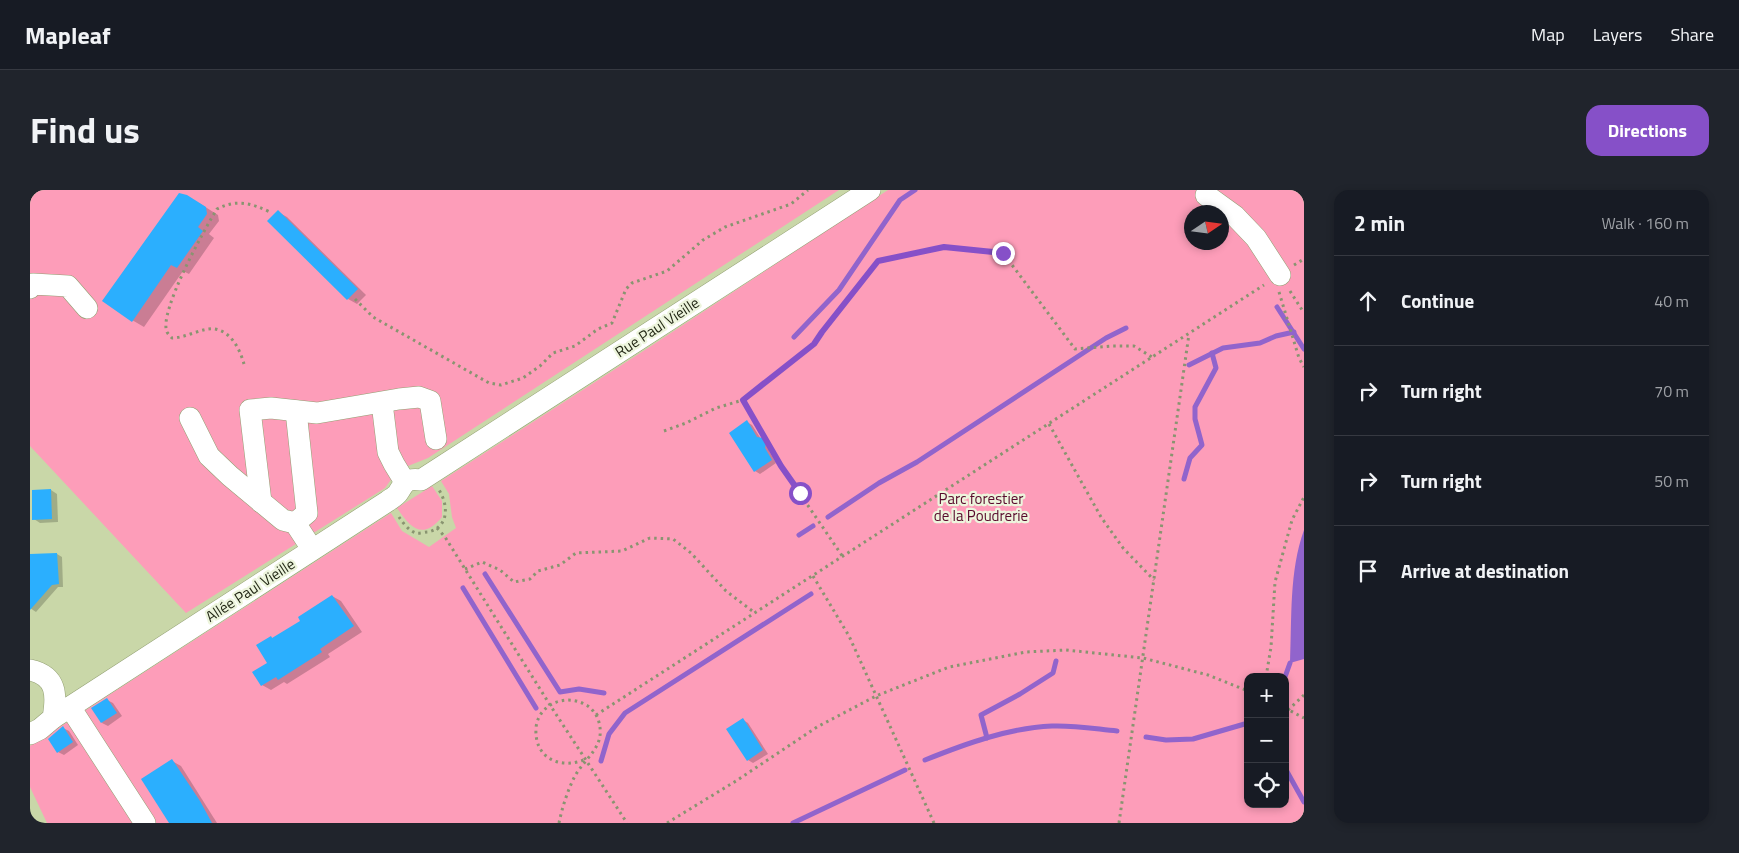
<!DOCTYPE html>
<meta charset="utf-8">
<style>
:root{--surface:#171b24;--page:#20242c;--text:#f1f3f6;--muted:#9ea1a6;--line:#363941;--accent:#8650c8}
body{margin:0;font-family:"Titillium Web",sans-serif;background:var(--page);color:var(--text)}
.controls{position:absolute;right:15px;bottom:15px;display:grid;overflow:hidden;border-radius:10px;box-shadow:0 2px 8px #0003}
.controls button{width:45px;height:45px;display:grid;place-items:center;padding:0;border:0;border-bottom:1px solid var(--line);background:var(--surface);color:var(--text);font:25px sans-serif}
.compass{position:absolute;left:1154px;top:15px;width:45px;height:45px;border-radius:50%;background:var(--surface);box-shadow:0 2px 8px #0003;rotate:77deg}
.stop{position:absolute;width:15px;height:15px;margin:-11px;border:4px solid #8650c8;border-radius:50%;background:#fff}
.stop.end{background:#8650c8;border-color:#fff;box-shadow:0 1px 5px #0008}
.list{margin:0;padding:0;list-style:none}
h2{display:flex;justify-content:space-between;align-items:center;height:65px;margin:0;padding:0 20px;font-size:21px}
h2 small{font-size:16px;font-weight:400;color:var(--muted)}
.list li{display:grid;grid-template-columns:32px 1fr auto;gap:15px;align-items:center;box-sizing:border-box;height:90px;padding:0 20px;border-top:1px solid var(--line)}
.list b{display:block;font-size:19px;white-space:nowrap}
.list em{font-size:16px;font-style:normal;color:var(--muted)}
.icon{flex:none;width:28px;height:28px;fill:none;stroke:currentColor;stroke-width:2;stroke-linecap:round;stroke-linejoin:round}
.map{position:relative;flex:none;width:1274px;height:633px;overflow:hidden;border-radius:15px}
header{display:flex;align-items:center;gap:30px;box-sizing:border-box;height:70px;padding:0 25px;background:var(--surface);border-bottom:1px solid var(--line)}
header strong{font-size:24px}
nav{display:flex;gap:28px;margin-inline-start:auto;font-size:18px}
.intro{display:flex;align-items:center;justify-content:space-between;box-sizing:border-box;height:120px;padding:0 30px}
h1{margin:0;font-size:35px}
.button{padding:12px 22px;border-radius:15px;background:var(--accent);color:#fff;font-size:18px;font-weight:700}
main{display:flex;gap:30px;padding:0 30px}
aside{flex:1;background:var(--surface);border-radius:15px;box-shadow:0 2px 8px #0003}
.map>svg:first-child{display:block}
.green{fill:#fd9db9;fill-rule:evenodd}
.water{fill:#9164cc}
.shadow{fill:#0003}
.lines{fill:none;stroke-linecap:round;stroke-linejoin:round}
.stream{stroke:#9164cc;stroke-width:5}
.building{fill:#2baffe}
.minor-casing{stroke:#929f72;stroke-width:22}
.path{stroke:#899470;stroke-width:3;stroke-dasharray:2.5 4;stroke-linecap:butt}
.minor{stroke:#fff;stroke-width:21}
.route{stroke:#8650c8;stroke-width:6}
.labels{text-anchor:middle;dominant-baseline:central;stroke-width:4.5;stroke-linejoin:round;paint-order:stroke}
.street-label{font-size:15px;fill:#1f2412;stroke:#edf5dd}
.park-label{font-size:15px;fill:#580a2c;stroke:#edf5dd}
</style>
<header>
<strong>Mapleaf</strong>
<nav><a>Map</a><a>Layers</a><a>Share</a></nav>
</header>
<div class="intro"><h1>Find us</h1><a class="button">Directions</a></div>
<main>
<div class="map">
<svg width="1274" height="633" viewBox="0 0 1274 633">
<rect width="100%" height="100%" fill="#c9d7a8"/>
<g class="green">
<path d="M 0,0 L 809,0 L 398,268 L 368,280 L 355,298 L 156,423 L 0,256 Z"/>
<path d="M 858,0 L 1274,0 L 1274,633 L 17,633 L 0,597 L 0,556 L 361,323 L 372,341 L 399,357 L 426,338 L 422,327 L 419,304 L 411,291 L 618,158 ZM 1162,22 L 1192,22 L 1192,52 L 1162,52 ZM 1218,487 L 1255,487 L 1255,614 L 1218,614 Z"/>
<path d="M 402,296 L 412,311 L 412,327 C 393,350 381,339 367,318 Z"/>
</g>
<path class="water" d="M 1274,340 L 1274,469 L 1260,473 C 1262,429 1259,381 1274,340 Z"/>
<g class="shadow">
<path d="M 169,13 L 188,25 L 189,31 L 179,44 L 184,48 L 159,84 L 153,81 L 114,137 L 102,130 Z"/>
<path d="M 248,22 L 257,27 L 336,105 L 327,114 L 318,109 L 239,31 Z"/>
<path d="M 717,232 L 722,235 L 731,249 L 738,252 L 741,258 L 739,261 L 746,273 L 730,284 L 725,281 Z"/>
<path d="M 21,300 L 27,304 L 28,332 L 10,333 L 4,329 L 3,301 Z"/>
<path d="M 27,364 L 32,367 L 33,397 L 28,397 L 6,422 L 0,418 L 0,365 Z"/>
<path d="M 302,406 L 311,411 L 332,442 L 298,464 L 300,467 L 257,494 L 254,492 L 241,500 L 232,495 L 238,473 L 241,447 L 243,449 L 272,431 Z"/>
<path d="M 77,510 L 83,513 L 92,526 L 78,536 L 72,533 Z"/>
<path d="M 713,530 L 718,533 L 738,564 L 723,573 L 718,570 Z"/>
<path d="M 33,538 L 39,541 L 48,555 L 34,565 L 28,562 Z"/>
<path d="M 142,571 L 151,576 L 187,633 L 140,633 Z"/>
</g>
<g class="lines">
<g class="stream">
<path d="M 1247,117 L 1274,159"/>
<path d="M 764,147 L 809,100 L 870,10 L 885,0"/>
<path d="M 1159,175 L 1193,158 L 1230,153 L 1246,146 L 1264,142"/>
<path d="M 1154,289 L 1160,268 L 1172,255 L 1165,229 L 1165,217 L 1186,178 L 1182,163"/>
<path d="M 798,327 L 849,293 L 887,272 L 1076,148 L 1096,138"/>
<path d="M 769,345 L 783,336"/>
<path d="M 455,384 L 530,502 L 549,499 L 574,503"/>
<path d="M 433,398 L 506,518"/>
<path d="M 1255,487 L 1260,473"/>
<path d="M 1116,547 L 1136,550 L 1163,549 L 1218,533"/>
<path d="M 957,548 L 951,525 L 990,504 L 1023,483 L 1026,471"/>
<path d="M 895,570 C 935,554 978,538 1022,536 C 1043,535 1066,539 1087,541"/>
<path d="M 571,571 L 579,544 L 595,523 L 781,404"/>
<path d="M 1255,578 L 1274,612"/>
<path d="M 763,633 L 875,580"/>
</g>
</g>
<g class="building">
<path d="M 149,3 L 157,5 L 176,17 L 177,24 L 168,37 L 173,41 L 147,78 L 141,75 L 102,132 L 72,111 Z"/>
<path d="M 248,20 L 328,99 L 317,110 L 237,31 Z"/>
<path d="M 717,230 L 727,247 L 733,248 L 736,254 L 735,258 L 742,270 L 724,282 L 699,243 Z"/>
<path d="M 21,299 L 22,329 L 2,330 L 2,300 Z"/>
<path d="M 27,363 L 29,394 L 22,395 L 0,420 L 0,364 Z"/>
<path d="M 302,405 L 324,436 L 290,459 L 292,462 L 248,490 L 246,487 L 231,496 L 222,482 L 237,473 L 226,455 L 241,446 L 242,448 L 270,431 L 268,427 Z"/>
<path d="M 77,508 L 87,523 L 71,533 L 61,518 Z"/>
<path d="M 713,528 L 733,560 L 717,571 L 696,539 Z"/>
<path d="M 33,536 L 43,552 L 27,563 L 18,549 Z"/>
<path d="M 142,569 L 170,611 L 182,633 L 139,633 L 111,589 Z"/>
</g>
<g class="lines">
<defs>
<g id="minor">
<path d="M 1176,5 L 1205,26 L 1226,48 L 1250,85"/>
<path d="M 0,98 L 3,94 L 38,96 L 57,118"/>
<path d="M 352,213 L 358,262 L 364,274 L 375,292"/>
<path d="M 160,228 L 179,266 L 200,286 L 253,330 L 265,333 L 282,359"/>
<path d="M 231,312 L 220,220 L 241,218 L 287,223 L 369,209 L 389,207 L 400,211 L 406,249"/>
<path d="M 265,333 L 277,323 L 266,221"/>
<path d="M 0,480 C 27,486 27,505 23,528 L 10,539 L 0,544"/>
<path d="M 40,517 L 115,633"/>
<path d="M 23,528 L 358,311 C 362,308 366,306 368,303 C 375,292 376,288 391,290 L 840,0"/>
</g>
</defs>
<use href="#minor" class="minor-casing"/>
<g class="path">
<path d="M 1264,75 L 1274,69"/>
<path d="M 1260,101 L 1274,123"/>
<path d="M 1249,102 L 1269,168 L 1274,177"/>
<path d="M 325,109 L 343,127 L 459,193 L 471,195 L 493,188 L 510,176 L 523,163 L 545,156 L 568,139 L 582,133 L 596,99 L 602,93 L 637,81 L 673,50 L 695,37 L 761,14 L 778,0"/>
<path d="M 214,174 C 210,160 202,142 185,139 C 173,137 156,148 142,148 C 140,146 138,144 137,142 C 128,123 175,38 187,19 C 206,9 221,13 240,22"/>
<path d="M 713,210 L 751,276 L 813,367"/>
<path d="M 1019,234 L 1071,327 L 1093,358 L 1124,390"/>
<path d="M 634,241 L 656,233 L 686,218 L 713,210 L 784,154 L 792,142 L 848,71 L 914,57 L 973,63 L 1045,159 L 1082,156 L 1104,156 L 1122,167"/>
<path d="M 369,327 C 373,333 379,341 386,343 C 389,344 395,342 398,342 C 420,337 418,314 409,300"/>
<path d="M 407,338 L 415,347 L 520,515 L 597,633"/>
<path d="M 435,379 L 452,372 L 470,380 L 484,392 L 500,389 L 508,381 L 530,375 L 546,363 L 592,361 L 620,348 L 643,349 L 661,363 L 696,401 L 725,423"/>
<path d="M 783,386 L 819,446 L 904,633"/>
<path d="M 1236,487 L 1241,457 L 1245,392 L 1262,330 L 1274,307"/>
<path d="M 1255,518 L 1274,528"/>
<path d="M 1258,520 L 1274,505"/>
<path d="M 566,525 L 1234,95"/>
<path d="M 529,633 C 532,618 538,599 545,586 C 557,565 577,556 568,529 C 566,524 561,517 556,515 C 536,503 508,514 506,538 C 504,569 531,580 556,569"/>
<path d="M 637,633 L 706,591 L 787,537 L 846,506 L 919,477 L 996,462 L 1036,460 L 1113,468 L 1178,485 L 1218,501"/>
<path d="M 1089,633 L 1159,144"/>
</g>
<use href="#minor" class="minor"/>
</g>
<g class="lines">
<path class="route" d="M 770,303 L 751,276 L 713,210 L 784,154 L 792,142 L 848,71 L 914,57 L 973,63"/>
</g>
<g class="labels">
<g class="street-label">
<text transform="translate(627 137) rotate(-33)">Rue Paul Vieille</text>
<text transform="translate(220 400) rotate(-33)">Allée Paul Vieille</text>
</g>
<g class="park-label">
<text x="951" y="308">Parc forestier<tspan x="951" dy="17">de la Poudrerie</tspan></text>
</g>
</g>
</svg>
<div class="controls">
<button>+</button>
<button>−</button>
<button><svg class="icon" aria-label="locate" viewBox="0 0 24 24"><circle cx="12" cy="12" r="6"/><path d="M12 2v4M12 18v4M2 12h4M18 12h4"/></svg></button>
</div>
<svg class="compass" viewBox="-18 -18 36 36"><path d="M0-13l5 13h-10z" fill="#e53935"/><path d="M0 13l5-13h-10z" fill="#9ea1a6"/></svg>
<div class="stop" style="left:770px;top:303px"></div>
<div class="stop end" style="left:973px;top:63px"></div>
</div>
<aside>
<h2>2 min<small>Walk · 160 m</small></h2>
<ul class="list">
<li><svg class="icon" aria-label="ahead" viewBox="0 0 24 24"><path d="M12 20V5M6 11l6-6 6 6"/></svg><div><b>Continue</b></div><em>40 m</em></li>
<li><svg class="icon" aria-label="right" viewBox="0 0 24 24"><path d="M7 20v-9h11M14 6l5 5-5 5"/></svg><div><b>Turn right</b></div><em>70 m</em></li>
<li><svg class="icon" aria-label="right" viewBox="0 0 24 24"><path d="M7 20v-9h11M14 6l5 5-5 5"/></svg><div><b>Turn right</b></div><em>50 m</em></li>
<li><svg class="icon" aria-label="arrive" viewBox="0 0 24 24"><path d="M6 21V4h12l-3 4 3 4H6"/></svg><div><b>Arrive at destination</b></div></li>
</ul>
</aside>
</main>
